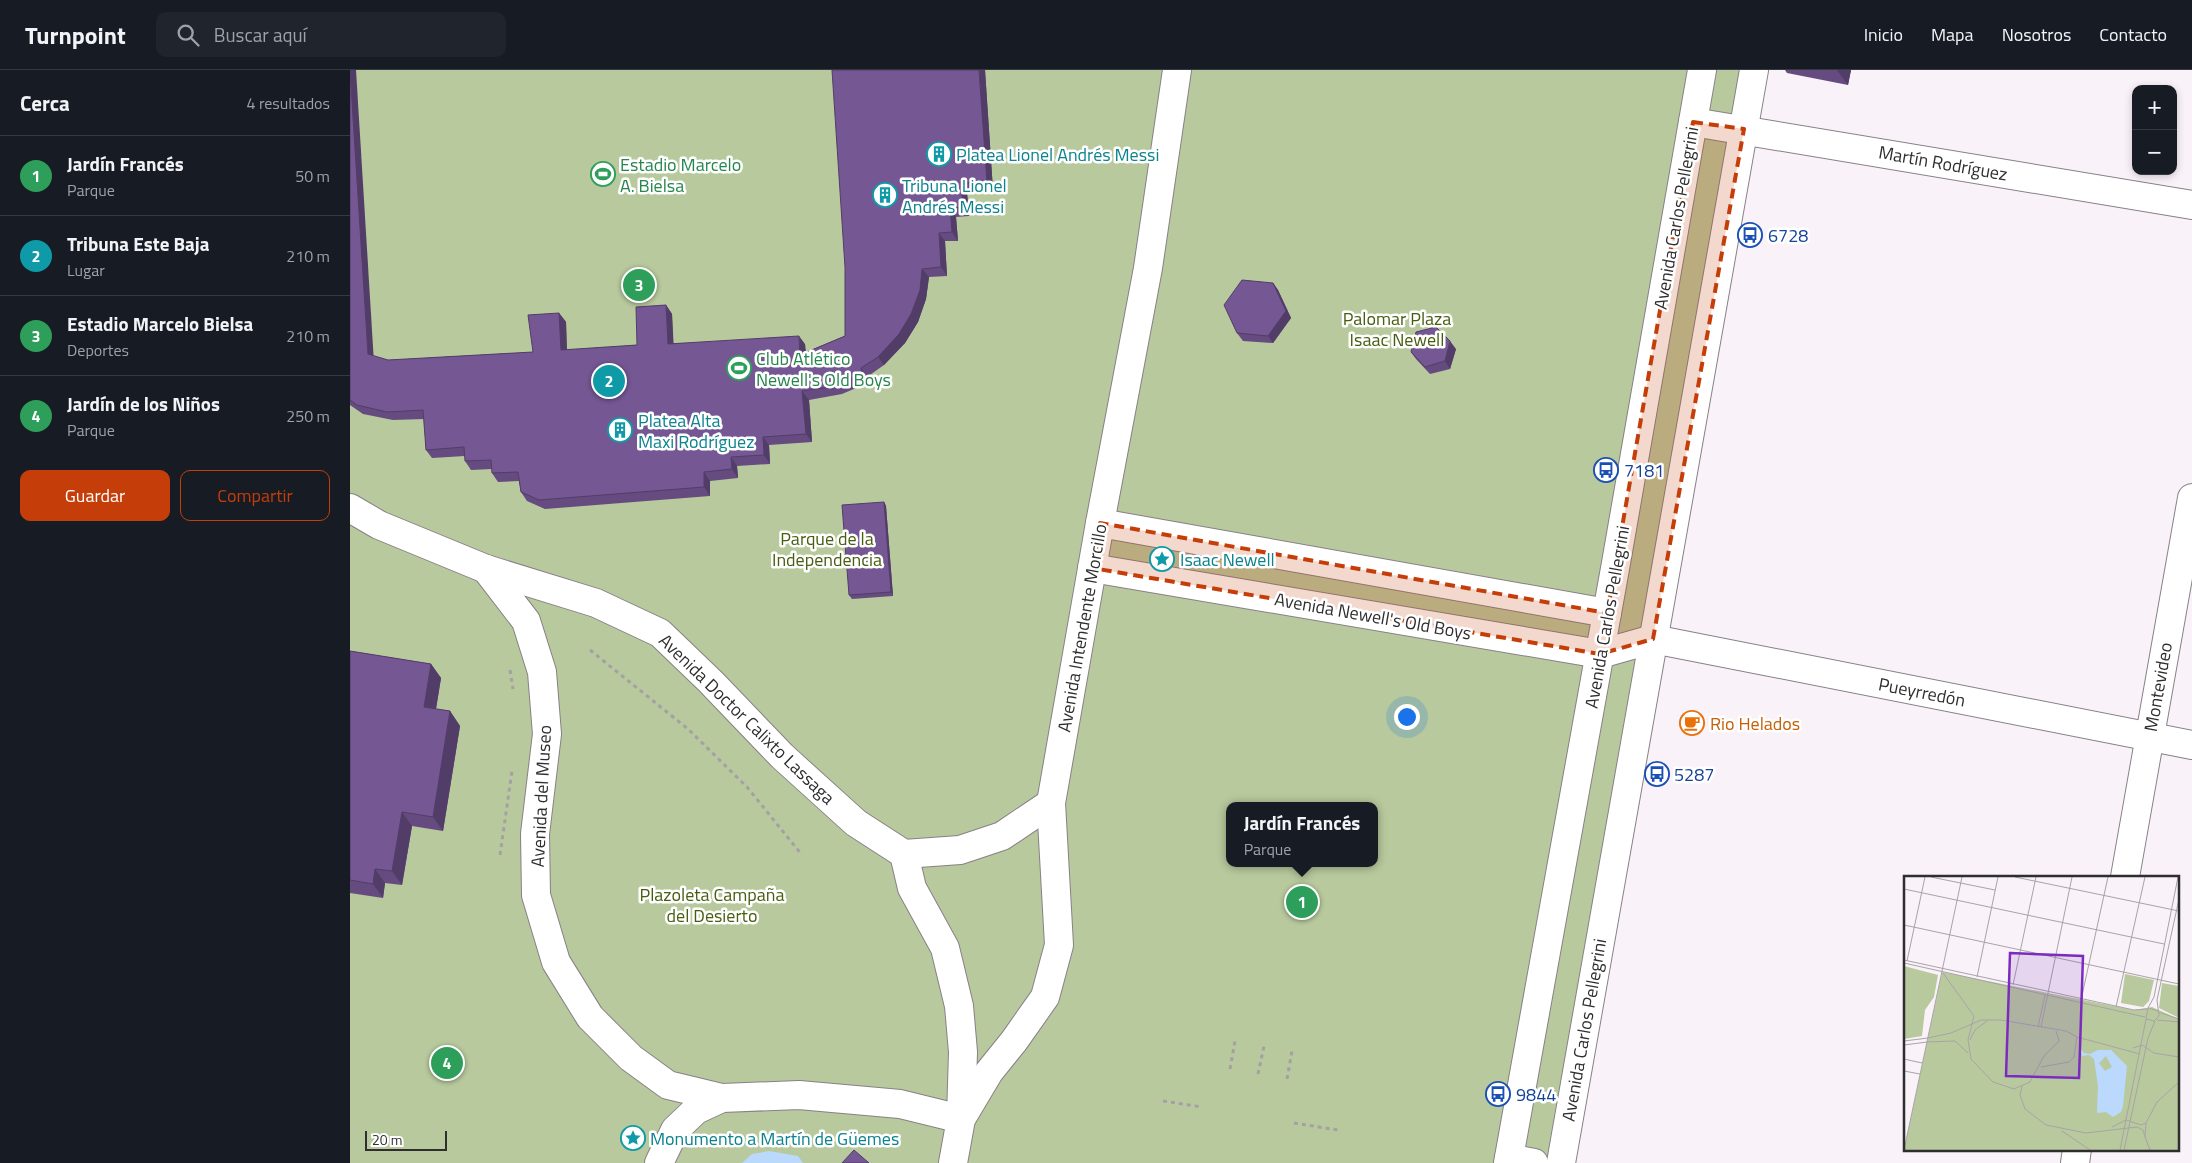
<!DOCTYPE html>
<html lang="es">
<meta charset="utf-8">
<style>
:root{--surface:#171b24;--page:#20242c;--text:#f1f3f6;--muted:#9ea1a6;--line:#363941;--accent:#c53e09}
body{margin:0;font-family:"Titillium Web",sans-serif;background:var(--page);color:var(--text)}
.controls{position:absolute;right:15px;top:15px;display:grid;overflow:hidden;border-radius:10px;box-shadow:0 2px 8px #0003}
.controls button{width:45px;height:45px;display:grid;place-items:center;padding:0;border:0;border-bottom:1px solid var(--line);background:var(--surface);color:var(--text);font:25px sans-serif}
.scale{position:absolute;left:15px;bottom:12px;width:82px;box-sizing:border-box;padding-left:5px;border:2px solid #2f2d2f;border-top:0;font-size:14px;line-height:18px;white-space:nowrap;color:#2f2d2f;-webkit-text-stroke:4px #fff;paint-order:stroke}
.you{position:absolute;left:1056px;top:646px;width:18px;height:18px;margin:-12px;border:4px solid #fff;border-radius:50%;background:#1a73e8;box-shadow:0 0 0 8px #1a73e833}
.badge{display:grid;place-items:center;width:32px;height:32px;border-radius:50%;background:var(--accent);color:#fff;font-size:16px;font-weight:700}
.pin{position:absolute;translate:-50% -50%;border:2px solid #fff;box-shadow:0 1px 5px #0006}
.popup{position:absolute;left:876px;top:732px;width:152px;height:65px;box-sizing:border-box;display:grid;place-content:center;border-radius:10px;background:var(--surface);filter:drop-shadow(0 1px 4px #0005);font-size:16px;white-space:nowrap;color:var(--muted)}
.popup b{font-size:19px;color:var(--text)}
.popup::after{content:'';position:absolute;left:50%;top:100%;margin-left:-10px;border:10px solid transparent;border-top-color:var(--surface)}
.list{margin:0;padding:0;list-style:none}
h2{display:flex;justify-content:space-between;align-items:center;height:65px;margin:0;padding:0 20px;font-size:21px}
h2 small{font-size:16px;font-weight:400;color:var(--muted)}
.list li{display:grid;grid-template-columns:32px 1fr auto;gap:15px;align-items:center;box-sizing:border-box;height:80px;padding:0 20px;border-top:1px solid var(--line)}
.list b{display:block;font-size:19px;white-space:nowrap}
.list p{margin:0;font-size:16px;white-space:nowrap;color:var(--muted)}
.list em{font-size:16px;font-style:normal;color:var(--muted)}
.actions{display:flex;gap:10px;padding:15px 20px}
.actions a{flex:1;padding:11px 0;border:1px solid var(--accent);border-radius:10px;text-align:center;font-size:18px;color:var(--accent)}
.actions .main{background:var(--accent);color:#fff}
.icon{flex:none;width:28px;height:28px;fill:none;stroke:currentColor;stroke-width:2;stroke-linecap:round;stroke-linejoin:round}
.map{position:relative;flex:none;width:1842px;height:1093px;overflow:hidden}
header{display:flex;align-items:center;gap:30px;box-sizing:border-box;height:70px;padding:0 25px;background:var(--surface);border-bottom:1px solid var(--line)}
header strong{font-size:24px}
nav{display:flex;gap:28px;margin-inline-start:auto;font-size:18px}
.search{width:350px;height:45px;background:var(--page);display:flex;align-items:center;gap:12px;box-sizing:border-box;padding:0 18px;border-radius:10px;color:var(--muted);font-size:19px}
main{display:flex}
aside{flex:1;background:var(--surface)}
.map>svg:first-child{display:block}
.green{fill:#b8c99d;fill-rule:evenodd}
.water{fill:#bbd9fc}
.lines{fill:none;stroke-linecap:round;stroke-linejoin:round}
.minor-casing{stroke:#878187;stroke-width:30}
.major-casing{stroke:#878187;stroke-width:30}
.path{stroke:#a4a0a4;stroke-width:3;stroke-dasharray:4 4;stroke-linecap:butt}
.minor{stroke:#fff;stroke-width:28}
.major{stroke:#fff;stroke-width:28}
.wall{fill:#654b7f}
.shaded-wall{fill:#523d68}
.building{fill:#755794;stroke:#523d68}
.marked{fill:#c53e09;fill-opacity:0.2;stroke:#c53e09;stroke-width:4;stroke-dasharray:10 6;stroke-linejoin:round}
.labels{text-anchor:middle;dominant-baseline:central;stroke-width:5;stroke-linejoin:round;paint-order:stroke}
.culture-label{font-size:18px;fill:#0d838f;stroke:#fff;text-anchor:start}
.street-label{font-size:18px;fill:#2f2d2f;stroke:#fff}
.leisure-label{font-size:18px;fill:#27864d;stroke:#fff;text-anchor:start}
.transit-label{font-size:18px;fill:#164399;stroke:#fff;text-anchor:start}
.park-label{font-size:18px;fill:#475d10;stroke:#fff}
.food-label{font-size:18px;fill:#c56008;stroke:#fff;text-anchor:start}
.inset-road{fill:none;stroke:#a8a3a8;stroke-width:1}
.view{fill:#7b2cbf;fill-opacity:0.15;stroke:#7b2cbf;stroke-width:2.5}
.inset-edge{fill:none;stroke:#2f2d2f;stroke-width:2.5}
</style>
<header>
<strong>Turnpoint</strong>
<div class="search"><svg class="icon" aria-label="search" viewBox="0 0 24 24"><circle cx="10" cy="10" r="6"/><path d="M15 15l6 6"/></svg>Buscar aquí</div>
<nav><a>Inicio</a><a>Mapa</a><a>Nosotros</a><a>Contacto</a></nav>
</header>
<main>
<aside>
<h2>Cerca<small>4 resultados</small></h2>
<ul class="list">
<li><span class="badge" style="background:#2e9e5b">1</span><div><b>Jardín Francés</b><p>Parque</p></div><em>50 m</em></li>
<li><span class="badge" style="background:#0f9aa8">2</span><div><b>Tribuna Este Baja</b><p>Lugar</p></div><em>210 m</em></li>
<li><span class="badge" style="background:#2e9e5b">3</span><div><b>Estadio Marcelo Bielsa</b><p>Deportes</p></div><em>210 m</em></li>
<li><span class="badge" style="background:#2e9e5b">4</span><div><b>Jardín de los Niños</b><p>Parque</p></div><em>250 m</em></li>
</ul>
<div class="actions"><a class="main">Guardar</a><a>Compartir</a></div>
</aside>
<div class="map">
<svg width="1842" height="1093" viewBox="0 0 1842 1093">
<rect width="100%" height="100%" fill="#f9f2f8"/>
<path class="green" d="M 0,0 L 1404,0 L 1211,1093 L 0,1093 ZM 880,736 L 1024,736 L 1024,793 L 880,793 Z"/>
<path class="water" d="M 419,1081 L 448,1086 L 453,1093 L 392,1093 L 402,1084 Z"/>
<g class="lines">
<defs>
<g id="minor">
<path d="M 1343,52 L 1842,135"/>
<path d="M 0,438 L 29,455 L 136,499 L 246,533 L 310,563 L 361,612 L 432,686 L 506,753 L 554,784 L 610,780 L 652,766 L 701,733"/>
<path d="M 750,453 L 1257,543"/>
<path d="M 742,498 L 1250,584 L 1303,569 L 1842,675"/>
<path d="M 136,499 L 176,551 L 192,602 L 197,664 L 185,764 L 186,825 L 206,892 L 240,947 L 281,988 L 318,1015 L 372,1028"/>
<path d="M 554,784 L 562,818 L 595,878 L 609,936 L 613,982 L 611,1047"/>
<path d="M 1775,807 L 1842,428"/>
<path d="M 1159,1088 L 1184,1093"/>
<path d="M 309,1093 L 325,1060 L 346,1040 L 372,1028 L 449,1025 L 550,1034 L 611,1049"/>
<path d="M 603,1093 L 611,1049 L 639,1002 L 664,971 L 695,927 L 709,875 L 701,733 L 750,453 L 798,198 L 827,0"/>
<path d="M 1725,1093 L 1727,1079"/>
</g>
<g id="major">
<path d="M 1158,1093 L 1266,493 L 1352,0"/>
<path d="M 1211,1093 L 1404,0"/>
</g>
</defs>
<use href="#minor" class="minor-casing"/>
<use href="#major" class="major-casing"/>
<g class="path">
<path d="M 240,580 L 338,659 L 397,717 L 452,785"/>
<path d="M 160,600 L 163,619"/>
<path d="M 150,785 L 162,701"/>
<path d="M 880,999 L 885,971"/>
<path d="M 908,1004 L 914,976"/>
<path d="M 937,1009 L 942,981"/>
<path d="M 813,1031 L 852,1037"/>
<path d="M 944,1053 L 988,1060"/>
</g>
<use href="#minor" class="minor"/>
<use href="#major" class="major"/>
</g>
<g class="wall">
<path d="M 0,0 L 23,286 L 38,290 L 183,282 L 209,243 L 216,252 L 217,280 L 287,275 L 316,235 L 322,244 L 323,273 L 455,274 L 456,282 L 495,266 L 635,0 L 643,120 L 617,122 L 619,146 L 606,147 L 608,171 L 595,171 L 597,206 L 579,207 L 576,229 L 568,252 L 555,273 L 534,295 L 517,307 L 518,313 L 492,324 L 459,330 L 462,372 L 419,375 L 420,394 L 387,396 L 388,408 L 360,411 L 360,426 L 195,439 L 177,431 L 171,422 L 169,411 L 148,412 L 142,403 L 142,399 L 121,400 L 115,391 L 115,386 L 82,388 L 76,380 L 74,349 L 43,350 L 13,344 L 0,335 Z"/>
<path d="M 1435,0 L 1501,0 L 1498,15 L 1437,3 Z"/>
<path d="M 923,213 L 928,220 L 941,248 L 923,273 L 893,271 L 887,263 Z"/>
<path d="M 1106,279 L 1100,299 L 1080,304 L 1066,289 L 1061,282 Z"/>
<path d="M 534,432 L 536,436 L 543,526 L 502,529 L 499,525 Z"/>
<path d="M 0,581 L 81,594 L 91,608 L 86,639 L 100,641 L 110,656 L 93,761 L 62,756 L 52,815 L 35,813 L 33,828 L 0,823 Z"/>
</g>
<g class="shaded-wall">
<path d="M 0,0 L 6,0 L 24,293 L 18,284 Z"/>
<path d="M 629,0 L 635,0 L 643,120 L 637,112 Z"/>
<path d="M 1487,0 L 1501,0 L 1498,15 Z"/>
<path d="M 611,113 L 617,122 L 619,146 L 613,137 Z"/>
<path d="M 600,138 L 606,147 L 608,171 L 602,162 Z"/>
<path d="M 589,163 L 595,171 L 597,206 L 591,197 Z"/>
<path d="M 572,199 L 579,207 L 576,229 L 568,252 L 555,273 L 534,295 L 528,287 Z"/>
<path d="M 923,213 L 928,220 L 941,248 L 923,273 L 918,266 Z"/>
<path d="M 316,235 L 322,244 L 324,282 L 318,274 Z"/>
<path d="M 209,243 L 216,252 L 217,289 L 211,280 Z"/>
<path d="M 449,266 L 455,274 L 456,293 L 450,285 Z"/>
<path d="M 1100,271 L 1106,279 L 1100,299 L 1095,291 Z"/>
<path d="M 511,298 L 517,307 L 518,313 L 512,304 Z"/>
<path d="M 452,321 L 459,330 L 462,372 L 456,364 Z"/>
<path d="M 413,367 L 419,375 L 420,394 L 414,385 Z"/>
<path d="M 381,387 L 387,396 L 388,408 L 382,399 Z"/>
<path d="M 354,402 L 360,411 L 360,426 L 354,417 Z"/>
<path d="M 534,432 L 536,436 L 543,526 L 541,522 Z"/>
<path d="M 81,594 L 91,608 L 84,651 L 74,637 Z"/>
<path d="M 100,641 L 110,656 L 93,761 L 83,747 Z"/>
<path d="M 52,742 L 62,756 L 52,815 L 42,801 Z"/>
<path d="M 25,799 L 35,813 L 33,828 L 23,814 Z"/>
</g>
<g class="building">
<path d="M 0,0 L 18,284 L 38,290 L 183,282 L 178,245 L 209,243 L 211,280 L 287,275 L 286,237 L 316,235 L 318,274 L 449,266 L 450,285 L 495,266 L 495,197 L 482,0 L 629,0 L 637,112 L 611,113 L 613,137 L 600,138 L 602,162 L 589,163 L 591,197 L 572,199 L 570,220 L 561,244 L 549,264 L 528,287 L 511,298 L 512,304 L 486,316 L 452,321 L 456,364 L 413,367 L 414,385 L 381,387 L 382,399 L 354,402 L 354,417 L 189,430 L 171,422 L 168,402 L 142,403 L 141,390 L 115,391 L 114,377 L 76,380 L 73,340 L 37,342 L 7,335 L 0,330 Z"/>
<path d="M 892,210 L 923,213 L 936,241 L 918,266 L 887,263 L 874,235 Z"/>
<path d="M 1086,257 L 1100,271 L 1095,291 L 1075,297 L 1061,282 L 1066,262 Z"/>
<path d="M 534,432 L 541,522 L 499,525 L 492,435 Z"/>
<path d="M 0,581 L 81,594 L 74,637 L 100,641 L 83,747 L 52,742 L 42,801 L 25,799 L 23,814 L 0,810 Z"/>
<path d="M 504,1080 L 519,1093 L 492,1093 Z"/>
</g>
<path class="marked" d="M 1343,52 L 1394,59 L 1303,569 L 1250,584 L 742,498 L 750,453 L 1257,543 Z"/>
<defs>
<symbol id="building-ring" viewBox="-11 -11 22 22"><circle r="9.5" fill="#fff" stroke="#0f9aa8" stroke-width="1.5"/><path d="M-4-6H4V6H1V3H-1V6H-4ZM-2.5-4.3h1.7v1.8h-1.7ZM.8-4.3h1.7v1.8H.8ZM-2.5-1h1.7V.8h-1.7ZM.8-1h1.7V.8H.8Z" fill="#0f9aa8"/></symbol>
<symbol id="stadium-ring" viewBox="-11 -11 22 22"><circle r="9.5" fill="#fff" stroke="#2e9e5b" stroke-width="1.5"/><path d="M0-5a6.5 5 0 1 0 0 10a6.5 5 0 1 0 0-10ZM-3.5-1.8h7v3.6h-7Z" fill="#2e9e5b"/></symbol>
<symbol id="bus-ring" viewBox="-11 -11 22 22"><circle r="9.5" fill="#fff" stroke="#1a4fb4" stroke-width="1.5"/><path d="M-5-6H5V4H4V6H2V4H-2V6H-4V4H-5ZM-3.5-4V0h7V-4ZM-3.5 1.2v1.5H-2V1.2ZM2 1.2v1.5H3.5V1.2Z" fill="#1a4fb4"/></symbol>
<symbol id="sight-ring" viewBox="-11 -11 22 22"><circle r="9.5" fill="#fff" stroke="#0f9aa8" stroke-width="1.5"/><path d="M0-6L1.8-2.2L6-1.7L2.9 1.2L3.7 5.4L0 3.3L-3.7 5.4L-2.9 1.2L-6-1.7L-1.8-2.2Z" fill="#0f9aa8"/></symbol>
<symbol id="cafe-ring" viewBox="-11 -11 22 22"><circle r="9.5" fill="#fff" stroke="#e8710a" stroke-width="1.5"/><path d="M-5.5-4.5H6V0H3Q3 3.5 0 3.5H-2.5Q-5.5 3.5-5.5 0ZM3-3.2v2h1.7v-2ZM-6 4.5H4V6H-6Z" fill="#e8710a"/></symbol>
</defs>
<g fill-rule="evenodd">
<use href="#building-ring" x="575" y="70" width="28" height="28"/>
<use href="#stadium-ring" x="239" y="90" width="28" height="28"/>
<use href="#building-ring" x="521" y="111" width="28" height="28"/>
<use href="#bus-ring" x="1386" y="151" width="28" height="28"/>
<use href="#stadium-ring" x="375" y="284" width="28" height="28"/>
<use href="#building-ring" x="256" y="346" width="28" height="28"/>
<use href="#bus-ring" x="1242" y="386" width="28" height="28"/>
<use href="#sight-ring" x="798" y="475" width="28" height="28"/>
<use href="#cafe-ring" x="1328" y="639" width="28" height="28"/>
<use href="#bus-ring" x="1293" y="690" width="28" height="28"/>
<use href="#bus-ring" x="1134" y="1010" width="28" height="28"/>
<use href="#sight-ring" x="269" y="1054" width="28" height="28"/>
</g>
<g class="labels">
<g class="culture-label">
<text x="606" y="84">Platea Lionel Andrés Messi</text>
<text x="552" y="115">Tribuna Lionel<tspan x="552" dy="21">Andrés Messi</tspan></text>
<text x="288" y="350">Platea Alta<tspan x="288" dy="21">Maxi Rodríguez</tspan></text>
<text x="830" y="489">Isaac Newell</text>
<text x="300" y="1068">Monumento a Martín de Güemes</text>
</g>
<g class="street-label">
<text transform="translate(1593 93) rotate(10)">Martín Rodríguez</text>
<text transform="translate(1326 148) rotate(-80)">Avenida Carlos Pellegrini</text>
<text transform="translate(1023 546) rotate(10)">Avenida Newell's Old Boys</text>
<text transform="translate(1257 547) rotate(-80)">Avenida Carlos Pellegrini</text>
<text transform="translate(732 558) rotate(-80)">Avenida Intendente Morcillo</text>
<text transform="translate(1808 617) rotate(-80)">Montevideo</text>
<text transform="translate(1572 622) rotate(11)">Pueyrredón</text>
<text transform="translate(397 649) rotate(44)">Avenida Doctor Calixto Lassaga</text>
<text transform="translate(191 726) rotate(-87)">Avenida del Museo</text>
<text transform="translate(1234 960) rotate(-80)">Avenida Carlos Pellegrini</text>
</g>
<g class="leisure-label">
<text x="270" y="94">Estadio Marcelo<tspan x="270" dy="21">A. Bielsa</tspan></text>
<text x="406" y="288">Club Atlético<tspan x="406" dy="21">Newell's Old Boys</tspan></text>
</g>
<g class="transit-label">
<text x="1418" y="165">6728</text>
<text x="1274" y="400">7181</text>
<text x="1324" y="704">5287</text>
<text x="1166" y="1024">9844</text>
</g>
<g class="park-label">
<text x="1047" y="248">Palomar Plaza<tspan x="1047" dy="21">Isaac Newell</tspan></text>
<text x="477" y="468">Parque de la<tspan x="477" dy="21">Independencia</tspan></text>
<text x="362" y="824">Plazoleta Campaña<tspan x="362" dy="21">del Desierto</tspan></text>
</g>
<g class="food-label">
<text x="1360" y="653">Rio Helados</text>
</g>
</g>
<g transform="translate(1554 806)">
<rect width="275" height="275" fill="#f9f2f8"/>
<path d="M 0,90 L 34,99 L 30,121 L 21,134 L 18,160 L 0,163 ZM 38,96 L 230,134 L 248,131 L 275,143 L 275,274 L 0,274 ZM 221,98 L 250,104 L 245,125 L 239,131 L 217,127 ZM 258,107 L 275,110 L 275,142 L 255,132 Z" fill="#b8c99d"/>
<path d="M 176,172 L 180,177 L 186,178 L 194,174 L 207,174 L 223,190 L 219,230 L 217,236 L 209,241 L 202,236 L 193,237 L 194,210 L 190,183 L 185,179 L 178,180 ZM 202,180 L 208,191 L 201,195 L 195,187 Z" fill="#bbd9fc" fill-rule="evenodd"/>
<path class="inset-road" d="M 27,1 L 91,14M 111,1 L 275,35M 0,13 L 260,68M 0,49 L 275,108M 0,84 L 230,134 L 243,133M 3,85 L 21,1M 0,87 L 241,141M 39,97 L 70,140 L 64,164 L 67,183 L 89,206 L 110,213 L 126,206 L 140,180 L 155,165 L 152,155M 73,101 L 94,1M 109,109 L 132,1M 177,124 L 204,1M 212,131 L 241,1M 244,132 L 250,121 L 274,1M 254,135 L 244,132 L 242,143 L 250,145 L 255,140 L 253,124 L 275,23M 254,136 L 275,143M 253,144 L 275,146M 134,151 L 141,119M 137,151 L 168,1M 24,162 L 47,157 L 77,144 L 97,144 L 162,155 L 173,161 L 236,178M 66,164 L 71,154 L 83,145M 0,165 L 24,162M 23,166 L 51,165 L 64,177M 0,169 L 23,166M 229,172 L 238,169 L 250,177 L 275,181M 0,183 L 18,187M 137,191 L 165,186 L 170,181 L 173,161M 0,195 L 16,198M 118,210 L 116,219 L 121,233 L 142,249 L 182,257 L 233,251 L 239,254 L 241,261M 208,251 L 222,244 L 237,249 L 242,247M 158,255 L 186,274M 0,274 L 58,1M 216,274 L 242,143M 220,274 L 244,162 L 251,145M 246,274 L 241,261 L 242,247 L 253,226 L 275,206"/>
<path class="view" d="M 106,77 L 179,80 L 175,202 L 102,200 Z"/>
<rect width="275" height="275" class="inset-edge"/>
</g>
</svg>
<div class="controls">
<button>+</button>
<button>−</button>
</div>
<div class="scale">20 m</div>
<div class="you"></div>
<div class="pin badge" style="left:952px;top:832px;background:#2e9e5b">1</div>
<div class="popup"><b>Jardín Francés</b>Parque</div>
<div class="pin badge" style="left:259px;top:311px;background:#0f9aa8">2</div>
<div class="pin badge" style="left:289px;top:215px;background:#2e9e5b">3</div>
<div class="pin badge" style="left:97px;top:993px;background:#2e9e5b">4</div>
</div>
</main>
